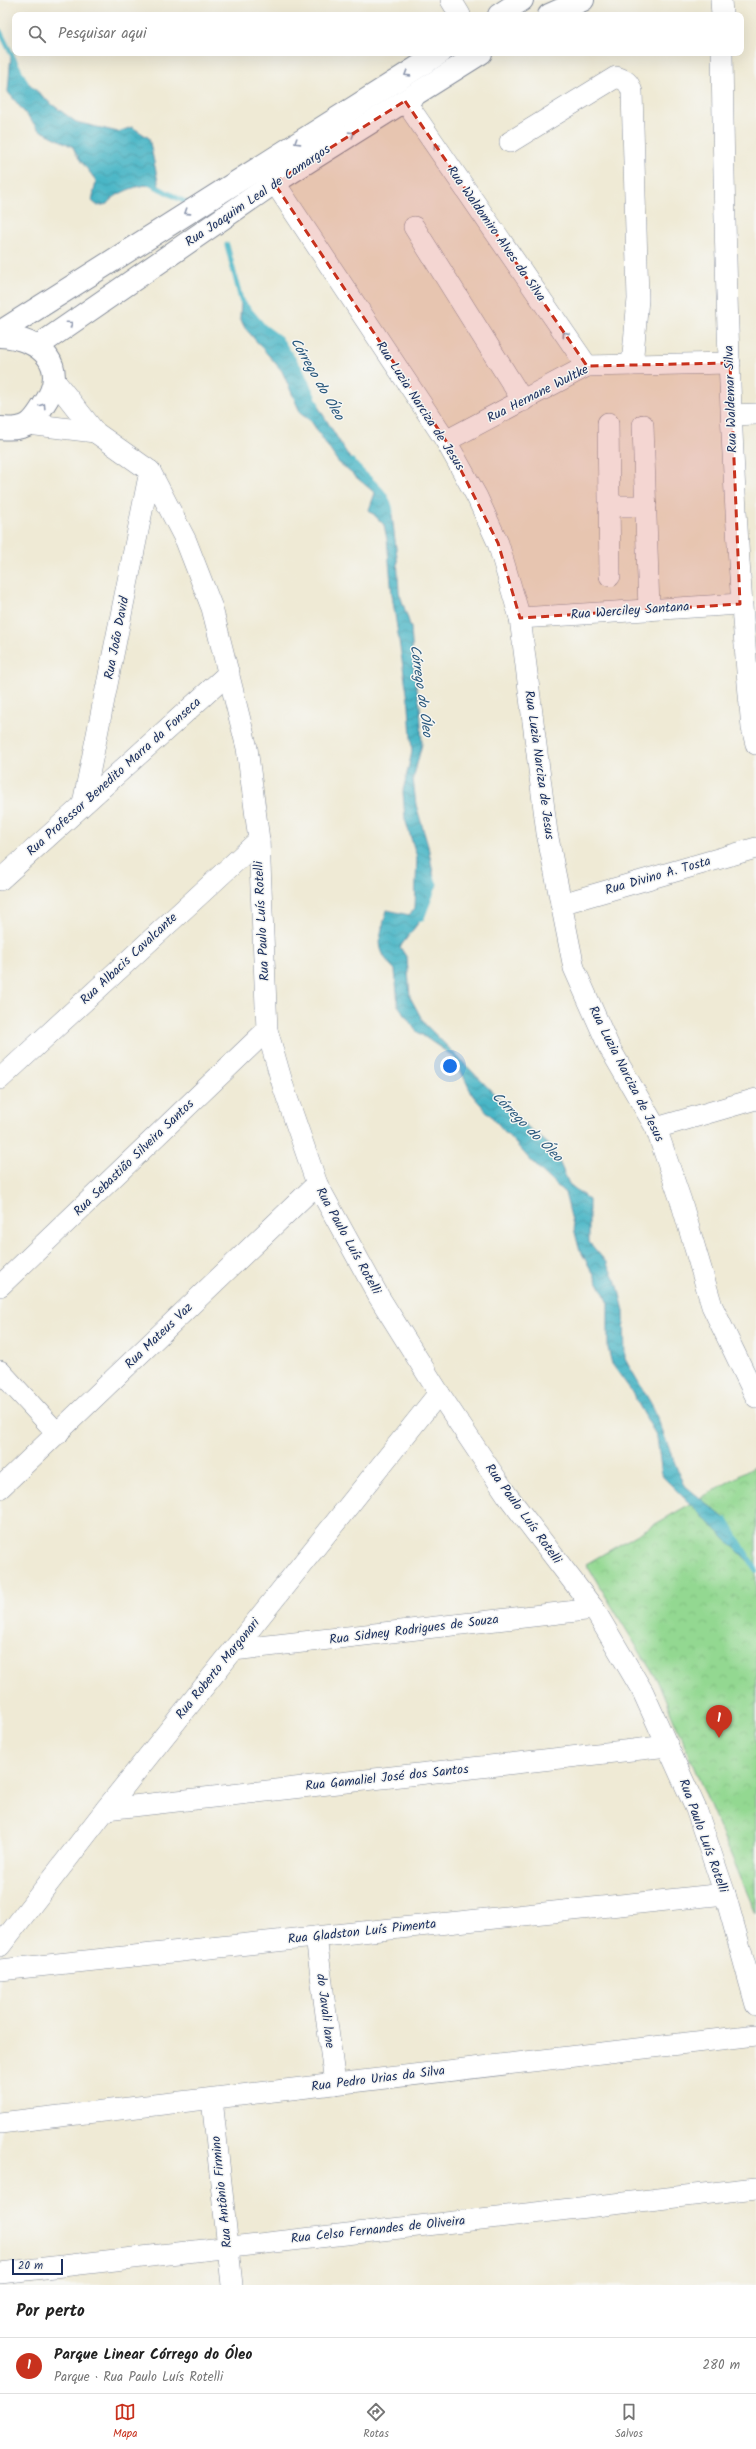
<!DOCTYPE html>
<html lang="pt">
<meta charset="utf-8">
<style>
:root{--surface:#fff;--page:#f6f6f6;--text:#222;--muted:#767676;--line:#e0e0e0;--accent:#c8321e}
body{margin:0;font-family:Kalam,sans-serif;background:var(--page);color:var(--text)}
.scale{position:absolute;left:12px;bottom:10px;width:51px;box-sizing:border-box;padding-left:4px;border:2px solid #1b2f5e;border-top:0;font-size:11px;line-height:14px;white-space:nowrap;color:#1b2f5e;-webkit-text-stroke:3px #f6f6f2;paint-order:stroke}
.you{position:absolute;left:450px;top:1066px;width:14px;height:14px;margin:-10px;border:3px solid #fff;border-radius:50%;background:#1a73e8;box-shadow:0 0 0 6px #1a73e833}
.badge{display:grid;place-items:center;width:26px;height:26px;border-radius:50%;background:var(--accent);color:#fff;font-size:13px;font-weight:700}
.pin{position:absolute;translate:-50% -33px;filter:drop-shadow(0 1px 2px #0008)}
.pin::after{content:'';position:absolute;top:21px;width:14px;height:12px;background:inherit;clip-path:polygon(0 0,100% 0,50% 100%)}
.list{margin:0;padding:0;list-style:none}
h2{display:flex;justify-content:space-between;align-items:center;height:52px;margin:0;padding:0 16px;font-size:17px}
h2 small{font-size:13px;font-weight:400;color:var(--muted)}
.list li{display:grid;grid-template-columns:26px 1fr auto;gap:12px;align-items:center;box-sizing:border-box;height:56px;padding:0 16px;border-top:1px solid var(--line)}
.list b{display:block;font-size:15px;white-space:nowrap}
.list p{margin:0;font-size:13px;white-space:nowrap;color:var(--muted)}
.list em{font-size:13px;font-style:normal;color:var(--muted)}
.icon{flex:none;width:22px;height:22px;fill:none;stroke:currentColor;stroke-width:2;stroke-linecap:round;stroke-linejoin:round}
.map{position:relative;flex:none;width:756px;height:2285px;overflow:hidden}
.search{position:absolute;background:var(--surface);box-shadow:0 4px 16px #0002;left:12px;right:12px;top:12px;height:44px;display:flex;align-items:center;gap:10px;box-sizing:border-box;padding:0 14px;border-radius:8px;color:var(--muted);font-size:15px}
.sheet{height:108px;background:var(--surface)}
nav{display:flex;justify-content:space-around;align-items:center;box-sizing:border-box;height:56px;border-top:1px solid var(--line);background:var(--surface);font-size:11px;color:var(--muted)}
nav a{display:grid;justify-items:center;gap:2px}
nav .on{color:var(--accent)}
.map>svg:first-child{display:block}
.park{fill:url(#park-crowns);stroke:#578478}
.water{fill:url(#water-waves);stroke:#327292}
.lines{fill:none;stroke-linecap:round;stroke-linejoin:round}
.stream{stroke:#4ab6c6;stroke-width:5}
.street-casing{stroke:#858c9a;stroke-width:22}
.secondary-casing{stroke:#858c9a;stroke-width:24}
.street{stroke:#fff;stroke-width:21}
.secondary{stroke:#fff;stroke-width:22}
.oneway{stroke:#8d97ae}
.marked{fill:#c8321e;fill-opacity:0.2;stroke:#c8321e;stroke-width:3;stroke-dasharray:8 5;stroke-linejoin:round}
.labels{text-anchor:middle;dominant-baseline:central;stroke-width:3;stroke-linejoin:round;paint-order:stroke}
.street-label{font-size:13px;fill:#1b2f5e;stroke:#f6f6f2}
.water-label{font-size:14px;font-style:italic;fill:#29587d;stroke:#f6f6f2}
</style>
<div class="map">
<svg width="756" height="2285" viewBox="0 0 756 2285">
<defs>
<pattern id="park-crowns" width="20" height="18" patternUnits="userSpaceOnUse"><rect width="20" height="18" fill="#93d891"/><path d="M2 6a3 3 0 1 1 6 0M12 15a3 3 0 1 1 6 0" fill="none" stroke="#7eba7f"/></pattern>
<pattern id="water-waves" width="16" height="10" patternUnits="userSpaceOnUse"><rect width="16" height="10" fill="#4ab6c6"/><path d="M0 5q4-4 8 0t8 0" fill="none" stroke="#3d94a4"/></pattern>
</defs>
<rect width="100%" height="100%" fill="#f6f6f2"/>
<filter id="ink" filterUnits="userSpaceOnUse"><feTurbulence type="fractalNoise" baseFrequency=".025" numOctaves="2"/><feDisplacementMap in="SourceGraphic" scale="8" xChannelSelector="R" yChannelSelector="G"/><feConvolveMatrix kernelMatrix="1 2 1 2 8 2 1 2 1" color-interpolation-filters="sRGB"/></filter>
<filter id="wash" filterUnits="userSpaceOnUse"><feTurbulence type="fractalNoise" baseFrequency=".012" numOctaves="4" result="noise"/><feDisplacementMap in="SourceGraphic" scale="16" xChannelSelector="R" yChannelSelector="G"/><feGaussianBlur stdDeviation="0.9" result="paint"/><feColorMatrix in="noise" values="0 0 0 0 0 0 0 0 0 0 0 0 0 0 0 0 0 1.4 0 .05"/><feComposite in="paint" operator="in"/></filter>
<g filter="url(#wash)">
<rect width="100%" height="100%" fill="#efead5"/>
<path class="park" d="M 756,1466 L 756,1914 L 657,1680 L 586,1564 Z"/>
<g class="water">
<path d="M 0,31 L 23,78 L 50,103 L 76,122 L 118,132 L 132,127 L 149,138 L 160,191 C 157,189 154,187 152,186 C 141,182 112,195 107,204 L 98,206 L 92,201 L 96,181 C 87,167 79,162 73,147 L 38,129 L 8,92 L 11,54 Z"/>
<path d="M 241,300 L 264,327 L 279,338 L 301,370 L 314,400 L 354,465 L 374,481 L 391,507 L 397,557 L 399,592 L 411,628 L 414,673 L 420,706 L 422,744 L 413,779 L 416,805 L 428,846 L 435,884 L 422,918 L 400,947 L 407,958 L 410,997 L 424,1023 L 523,1123 L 553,1148 L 569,1184 L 589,1200 L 589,1242 L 606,1262 L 618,1286 L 624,1311 L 625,1359 L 653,1407 L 683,1484 L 729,1522 L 754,1567 L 662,1476 L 657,1437 L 630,1389 L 612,1364 L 608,1348 L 608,1301 L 579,1248 L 565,1193 L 533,1163 L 473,1096 L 454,1057 L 416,1031 L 398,1005 L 395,970 C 373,948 380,937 387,910 L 409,915 L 415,908 L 417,857 L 405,819 L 403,791 L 412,752 L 409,706 L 392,595 L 387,539 L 384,525 L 369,510 L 375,493 L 338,462 L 311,421 L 301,414 L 282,371 L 245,328 L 240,318 Z"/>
</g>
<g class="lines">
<g class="stream">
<path d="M 0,31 L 26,83"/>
<path d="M 147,182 L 189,204"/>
<path d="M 227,245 L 241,300 L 264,327 L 279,338 L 301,370 L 317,405"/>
<path d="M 352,461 C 364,478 389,489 391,512"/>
<path d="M 419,919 L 422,918 L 435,884 L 432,878"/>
<path d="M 726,1520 L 756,1570"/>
</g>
</g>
</g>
<g filter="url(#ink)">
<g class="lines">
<defs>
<g id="street">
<path d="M 451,0 L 460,15"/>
<path d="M 721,0 L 722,15"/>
<path d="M 722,53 C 725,278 731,504 752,728 L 756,744"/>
<path d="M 405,101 L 587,366"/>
<path d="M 510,142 L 616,77 C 626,80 629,82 632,92 L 638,299 L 632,365"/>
<path d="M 265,168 L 446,441 L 477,497 L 498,543 L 520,618 L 547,833 L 574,968 L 609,1047 L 656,1128 L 681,1201 L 712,1306 L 756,1397"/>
<path d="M 414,227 L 523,401"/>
<path d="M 54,380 L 95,432 L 150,471 L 186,541 L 212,608 L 247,748 L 259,840 L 267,1030 L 284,1089 L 317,1184 L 379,1297 L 439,1393 L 507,1495 L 594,1609 L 643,1692 L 696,1809 L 725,1894 L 756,2005"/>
<path d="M 732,415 L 756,414"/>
<path d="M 608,423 L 610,576"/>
<path d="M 28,424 L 95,432"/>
<path d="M 643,425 L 649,610"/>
<path d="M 446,441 L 587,366 L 730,363"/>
<path d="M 609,506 L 646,506"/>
<path d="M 520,618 L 740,604"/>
<path d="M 83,804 L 150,471"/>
<path d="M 0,880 L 229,673"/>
<path d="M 561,904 L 756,848"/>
<path d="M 0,1079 L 259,840"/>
<path d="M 656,1128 L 756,1099"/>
<path d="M 0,1286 L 267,1030"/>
<path d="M 0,1371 L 58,1434"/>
<path d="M 0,1488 L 317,1184"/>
<path d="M 233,1650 L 594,1609"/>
<path d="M 106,1809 L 668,1746"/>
<path d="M 316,1937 L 335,2084"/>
<path d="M 0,1946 L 106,1809 L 439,1393"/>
<path d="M 0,1970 L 725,1894"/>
<path d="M 212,2099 L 232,2285"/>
<path d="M 0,2123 L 756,2035"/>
<path d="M 0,2273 L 756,2188"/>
</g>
<g id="secondary">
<path d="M 499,15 L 522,0"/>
<path d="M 549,15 L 583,0"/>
<path d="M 0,332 L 440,53"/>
<path d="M 0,336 C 41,338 71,366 43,406 C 39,412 34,421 27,425 C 19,429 9,429 0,428"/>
<path d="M 38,346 L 274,183 L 481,53"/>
</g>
</defs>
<use href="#street" class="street-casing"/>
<use href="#secondary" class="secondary-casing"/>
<use href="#street" class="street"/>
<use href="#secondary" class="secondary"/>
</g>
<defs><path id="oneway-chevron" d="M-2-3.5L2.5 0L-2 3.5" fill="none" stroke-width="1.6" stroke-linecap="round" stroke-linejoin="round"/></defs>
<g class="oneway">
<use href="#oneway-chevron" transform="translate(407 74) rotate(148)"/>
<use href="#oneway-chevron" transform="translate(352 134) rotate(-32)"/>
<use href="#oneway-chevron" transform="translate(297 142) rotate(148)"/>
<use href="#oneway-chevron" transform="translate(436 146) rotate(-125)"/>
<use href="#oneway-chevron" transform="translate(187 212) rotate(147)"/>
<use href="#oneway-chevron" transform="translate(70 324) rotate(-35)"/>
<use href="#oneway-chevron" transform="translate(565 334) rotate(-125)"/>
<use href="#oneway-chevron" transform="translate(43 406) rotate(-57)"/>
</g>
</g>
<path class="marked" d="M 405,101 L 587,366 L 730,363 L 740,604 L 520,618 L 498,543 L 446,441 L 274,183 Z"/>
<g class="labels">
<g class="street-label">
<text transform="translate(258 196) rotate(-34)">Rua Joaquim Leal de Camargos</text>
<text transform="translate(496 234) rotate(55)">Rua Waldomiro Alves da Silva</text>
<text transform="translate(538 394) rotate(-27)">Rua Hernane Wultke</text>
<text transform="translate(731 399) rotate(-92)">Rua Waldemar Silva</text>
<text transform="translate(420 406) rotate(57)">Rua Luzia Narciza de Jesus</text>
<text transform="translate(630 611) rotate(-4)">Rua Werciley Santana</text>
<text transform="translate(117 638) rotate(-79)">Rua João David</text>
<text transform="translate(539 765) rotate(82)">Rua Luzia Narciza de Jesus</text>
<text transform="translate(114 777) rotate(-42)">Rua Professor Benedito Marra da Fonseca</text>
<text transform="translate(658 876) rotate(-16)">Rua Divino A. Tosta</text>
<text transform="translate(262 921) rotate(-93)">Rua Paulo Luís Rotelli</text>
<text transform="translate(129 959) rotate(-43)">Rua Albacis Cavalcante</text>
<text transform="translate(626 1074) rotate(63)">Rua Luzia Narciza de Jesus</text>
<text transform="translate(134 1158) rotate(-44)">Rua Sebastião Silveira Santos</text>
<text transform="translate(348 1241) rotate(61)">Rua Paulo Luís Rotelli</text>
<text transform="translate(159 1336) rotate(-44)">Rua Mateus Vaz</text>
<text transform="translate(523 1514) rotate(54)">Rua Paulo Luís Rotelli</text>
<text transform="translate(414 1630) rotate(-7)">Rua Sidney Rodrigues de Souza</text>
<text transform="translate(218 1669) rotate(-51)">Rua Roberto Margonari</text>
<text transform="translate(387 1778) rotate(-6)">Rua Gamaliel José dos Santos</text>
<text transform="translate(703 1836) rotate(70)">Rua Paulo Luís Rotelli</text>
<text transform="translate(362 1932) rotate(-6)">Rua Gladston Luís Pimenta</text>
<text transform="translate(325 2011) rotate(83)">do Javali lane</text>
<text transform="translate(378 2079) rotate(-7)">Rua Pedro Urias da Silva</text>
<text transform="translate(222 2192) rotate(-96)">Rua Antônio Firmino</text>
<text transform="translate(378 2230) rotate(-6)">Rua Celso Fernandes de Oliveira</text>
</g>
<g class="water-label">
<text transform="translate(317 379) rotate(60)">Córrego do Óleo</text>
<text transform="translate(421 691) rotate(82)">Córrego do Óleo</text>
<text transform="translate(527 1127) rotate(45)">Córrego do Óleo</text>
</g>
</g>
</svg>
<div class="scale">20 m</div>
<div class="you"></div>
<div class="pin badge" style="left:719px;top:1738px">1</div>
<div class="search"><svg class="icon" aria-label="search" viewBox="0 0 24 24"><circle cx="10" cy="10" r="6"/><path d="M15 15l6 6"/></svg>Pesquisar aqui</div>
</div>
<section class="sheet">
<h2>Por perto<small></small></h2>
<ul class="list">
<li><span class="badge">1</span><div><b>Parque Linear Córrego do Óleo</b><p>Parque · Rua Paulo Luís Rotelli</p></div><em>280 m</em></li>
</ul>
</section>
<nav>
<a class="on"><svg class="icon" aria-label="map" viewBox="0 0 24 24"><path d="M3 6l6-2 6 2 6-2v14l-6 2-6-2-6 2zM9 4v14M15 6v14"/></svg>Mapa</a>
<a><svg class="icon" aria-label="directions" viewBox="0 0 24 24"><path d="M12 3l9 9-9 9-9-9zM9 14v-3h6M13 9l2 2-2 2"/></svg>Rotas</a>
<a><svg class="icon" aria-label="saved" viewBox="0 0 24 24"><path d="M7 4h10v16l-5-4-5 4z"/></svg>Salvos</a>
</nav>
